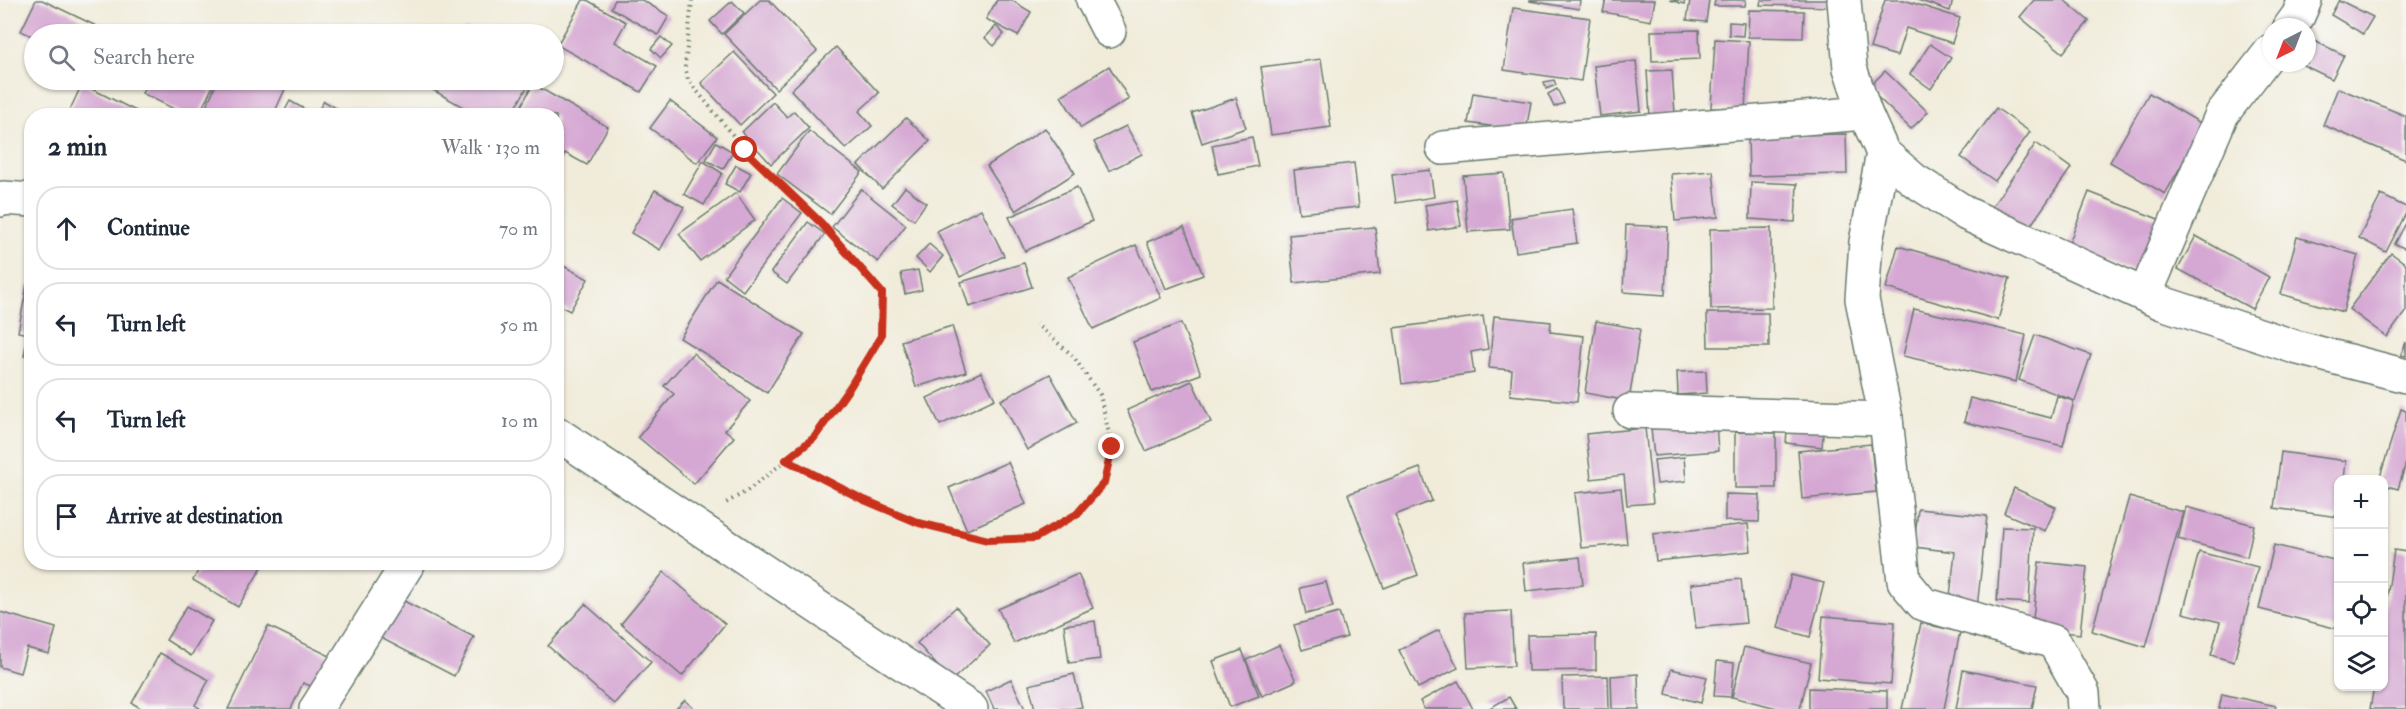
<!DOCTYPE html>
<meta charset="utf-8">
<style>
:root{--surface:#fff;--page:#f6f6f7;--text:#1f2937;--muted:#747a83;--line:#e0e1e3}
body{margin:0;font-family:"IM FELL Double Pica",serif;background:var(--page);color:var(--text)}
.controls{position:absolute;right:18px;bottom:18px;display:grid;overflow:hidden;border-radius:12px;box-shadow:0 2px 4px #0004}
.controls button{width:54px;height:54px;display:grid;place-items:center;padding:0;border:0;border-bottom:2px solid var(--line);background:var(--surface);color:var(--text);font:30px sans-serif}
.compass{position:absolute;left:2262px;top:18px;width:54px;height:54px;border-radius:50%;background:var(--surface);box-shadow:0 2px 4px #0004;rotate:222deg}
.stop{position:absolute;width:18px;height:18px;margin:-14px;border:4px solid #c8321e;border-radius:50%;background:#fff}
.stop.end{background:#c8321e;border-color:#fff;box-shadow:0 2px 6px #0008}
.list{margin:0;padding:0;list-style:none}
h2{display:flex;justify-content:space-between;align-items:center;height:78px;margin:0;padding:0 24px;font-size:26px}
h2 small{font-size:20px;font-weight:400;color:var(--muted)}
.list li{display:grid;grid-template-columns:39px 1fr auto;gap:18px;align-items:center;box-sizing:border-box;height:84px;margin:0 12px 12px;padding:0 12px;border:2px solid var(--line);border-radius:24px}
.list b{display:block;font-size:22px;white-space:nowrap}
.list em{font-size:20px;font-style:normal;color:var(--muted)}
.icon{flex:none;width:33px;height:33px;fill:none;stroke:currentColor;stroke-width:2;stroke-linecap:round;stroke-linejoin:round}
.map{position:relative;flex:none;width:2406px;height:709px;overflow:hidden}
.search{position:absolute;background:var(--surface);box-shadow:0 2px 4px #0004;left:24px;top:24px;width:540px;height:66px;display:flex;align-items:center;gap:15px;box-sizing:border-box;padding:0 21px;border-radius:33px;color:var(--muted);font-size:22px}
.panel{position:absolute;background:var(--surface);box-shadow:0 2px 4px #0004;left:24px;top:108px;width:540px;height:462px;border-radius:24px}
.map>svg:first-child{display:block}
.building{fill:#d5a7d3}
.lines{fill:none;stroke-linecap:round;stroke-linejoin:round}
.minor-casing{stroke:#687a6e;stroke-width:36}
.path{stroke:#687a6e;stroke-width:4;stroke-dasharray:1.5 4.5;stroke-linecap:butt}
.minor{stroke:#fff;stroke-width:33}
.route{stroke:#c8321e;stroke-width:8}
</style>
<div class="map">
<svg width="2406" height="709" viewBox="0 0 2406 709">
<rect width="100%" height="100%" fill="#f6f6f2"/>
<filter id="ink" filterUnits="userSpaceOnUse"><feTurbulence type="fractalNoise" baseFrequency=".0167" numOctaves="2"/><feDisplacementMap in="SourceGraphic" scale="12" xChannelSelector="R" yChannelSelector="G"/><feConvolveMatrix kernelMatrix="1 2 1 2 8 2 1 2 1" color-interpolation-filters="sRGB"/></filter>
<filter id="wash" filterUnits="userSpaceOnUse"><feTurbulence type="fractalNoise" baseFrequency=".008" numOctaves="4" result="noise"/><feDisplacementMap in="SourceGraphic" scale="24" xChannelSelector="R" yChannelSelector="G"/><feGaussianBlur stdDeviation="1.35" result="paint"/><feColorMatrix in="noise" values="0 0 0 0 0 0 0 0 0 0 0 0 0 0 0 0 0 1.4 0 .05"/><feComposite in="paint" operator="in"/></filter>
<g filter="url(#wash)">
<rect width="100%" height="100%" fill="#f1ecda"/>
<g id="blocks">
<g class="building">
<path d="M 36,0 L 42,0 L 113,34 L 34,34 L 34,37 L 21,31 Z"/>
<path d="M 583,0 L 587,0 L 626,22 L 615,42 L 657,66 L 641,92 L 557,45 Z"/>
<path d="M 615,0 L 642,0 L 669,16 L 658,35 L 611,8 Z"/>
<path d="M 760,0 L 769,0 L 817,51 L 776,89 L 724,34 Z"/>
<path d="M 997,0 L 1011,0 L 1031,12 L 1018,36 L 986,19 Z"/>
<path d="M 1530,0 L 1580,0 L 1579,9 L 1530,1 Z"/>
<path d="M 1606,0 L 1655,0 L 1651,21 L 1603,12 Z"/>
<path d="M 1670,0 L 1685,0 L 1684,4 Z"/>
<path d="M 1690,0 L 1709,0 L 1706,22 L 1687,20 Z"/>
<path d="M 1715,0 L 1746,0 L 1745,6 L 1714,6 Z"/>
<path d="M 1761,0 L 1831,0 L 1830,7 L 1760,5 Z"/>
<path d="M 1885,0 L 1904,0 L 1960,18 L 1952,43 L 1906,28 L 1897,56 L 1870,48 Z"/>
<path d="M 1918,0 L 1953,0 L 1950,11 Z"/>
<path d="M 2034,0 L 2064,0 L 2089,21 L 2063,53 L 2020,17 Z"/>
<path d="M 2339,0 L 2373,17 L 2363,34 L 2331,15 Z"/>
<path d="M 732,1 L 744,13 L 722,34 L 710,21 Z"/>
<path d="M 1513,8 L 1590,18 L 1581,81 L 1504,70 Z"/>
<path d="M 1749,10 L 1804,11 L 1803,38 L 1748,37 Z"/>
<path d="M 1729,22 L 1744,23 L 1743,36 L 1729,35 Z"/>
<path d="M 996,26 L 1004,34 L 994,46 L 985,38 Z"/>
<path d="M 466,28 L 477,34 L 462,34 Z"/>
<path d="M 240,29 L 252,34 L 237,34 Z"/>
<path d="M 1699,30 L 1700,59 L 1652,61 L 1651,31 Z"/>
<path d="M 661,37 L 672,46 L 661,58 L 651,49 Z"/>
<path d="M 2308,38 L 2344,55 L 2332,79 L 2299,63 L 2307,63 Z"/>
<path d="M 1715,39 L 1749,41 L 1745,110 L 1711,108 Z"/>
<path d="M 1930,44 L 1951,58 L 1931,89 L 1910,74 Z"/>
<path d="M 836,47 L 879,93 L 859,111 L 872,126 L 846,149 L 791,90 Z"/>
<path d="M 734,52 L 773,93 L 740,125 L 701,83 Z"/>
<path d="M 1321,59 L 1331,127 L 1271,135 L 1261,67 Z"/>
<path d="M 1636,61 L 1641,111 L 1600,116 L 1594,66 Z"/>
<path d="M 1109,66 L 1129,99 L 1081,128 L 1061,96 Z"/>
<path d="M 1672,70 L 1675,114 L 1650,116 L 1647,71 Z"/>
<path d="M 1885,71 L 1928,112 L 1911,129 L 1868,88 Z"/>
<path d="M 148,80 L 216,80 L 198,116 L 188,116 L 142,93 Z"/>
<path d="M 218,80 L 289,80 L 273,116 L 202,116 Z"/>
<path d="M 436,80 L 531,80 L 511,116 L 479,116 L 431,89 Z"/>
<path d="M 1554,80 L 1556,85 L 1546,89 L 1544,82 Z"/>
<path d="M 82,84 L 146,116 L 67,116 Z"/>
<path d="M 533,84 L 608,127 L 587,165 L 565,153 L 556,168 L 556,116 L 516,116 Z"/>
<path d="M 2338,88 L 2406,116 L 2406,160 L 2323,125 Z"/>
<path d="M 1557,89 L 1564,103 L 1554,107 L 1548,94 Z"/>
<path d="M 1473,93 L 1531,102 L 1526,131 L 1468,123 Z"/>
<path d="M 2149,93 L 2204,125 L 2165,194 L 2110,162 Z"/>
<path d="M 1236,98 L 1246,128 L 1202,143 L 1192,113 Z"/>
<path d="M 290,101 L 315,115 L 324,101 L 350,116 L 282,116 Z"/>
<path d="M 670,101 L 717,137 L 697,163 L 650,128 Z"/>
<path d="M 773,102 L 787,117 L 794,111 L 809,128 L 771,164 L 742,132 Z"/>
<path d="M 1996,108 L 2030,132 L 1995,181 L 1961,157 Z"/>
<path d="M 906,118 L 930,141 L 882,189 L 858,165 Z"/>
<path d="M 1126,126 L 1142,154 L 1109,171 L 1094,142 Z"/>
<path d="M 1045,128 L 1075,173 L 1016,211 L 987,166 Z"/>
<path d="M 809,131 L 862,172 L 830,214 L 777,174 Z"/>
<path d="M 1846,134 L 1847,174 L 1749,176 L 1748,136 Z"/>
<path d="M 1252,137 L 1258,166 L 1218,174 L 1212,145 Z"/>
<path d="M 716,142 L 733,152 L 723,169 L 706,160 Z"/>
<path d="M 2036,143 L 2071,168 L 2026,232 L 1991,208 Z"/>
<path d="M 703,161 L 722,173 L 704,205 L 684,194 Z"/>
<path d="M 1354,163 L 1359,207 L 1299,213 L 1294,170 Z"/>
<path d="M 736,165 L 751,173 L 740,192 L 725,184 Z"/>
<path d="M 1430,170 L 1434,197 L 1396,203 L 1392,175 Z"/>
<path d="M 1713,171 L 1718,217 L 1675,221 L 1671,174 Z"/>
<path d="M 1504,173 L 1510,229 L 1468,232 L 1463,176 Z"/>
<path d="M 1751,182 L 1797,184 L 1795,222 L 1750,219 Z"/>
<path d="M 905,187 L 926,203 L 914,220 L 892,204 Z"/>
<path d="M 1077,187 L 1092,221 L 1025,251 L 1009,217 Z"/>
<path d="M 861,189 L 906,225 L 878,262 L 832,227 Z"/>
<path d="M 655,190 L 684,207 L 660,250 L 631,233 Z"/>
<path d="M 2089,192 L 2166,222 L 2145,276 L 2068,246 Z"/>
<path d="M 736,193 L 755,220 L 700,261 L 679,234 Z"/>
<path d="M 2381,195 L 2406,207 L 2406,213 L 2386,252 L 2359,238 Z"/>
<path d="M 782,198 L 802,213 L 743,291 L 724,276 Z"/>
<path d="M 1457,200 L 1461,226 L 1429,231 L 1425,205 Z"/>
<path d="M 981,209 L 1004,256 L 960,277 L 937,231 Z"/>
<path d="M 1572,209 L 1577,243 L 1516,252 L 1511,218 Z"/>
<path d="M 808,222 L 825,234 L 787,284 L 771,272 Z"/>
<path d="M 2406,223 L 2406,249 L 2395,244 Z"/>
<path d="M 1626,225 L 1668,227 L 1665,295 L 1623,292 Z"/>
<path d="M 1184,227 L 1203,275 L 1166,289 L 1147,242 Z"/>
<path d="M 1375,227 L 1380,274 L 1294,283 L 1289,235 Z"/>
<path d="M 1771,228 L 1772,308 L 1711,309 L 1710,229 Z"/>
<path d="M 2196,236 L 2269,277 L 2252,309 L 2178,269 Z"/>
<path d="M 2297,237 L 2358,255 L 2343,312 L 2281,294 Z"/>
<path d="M 929,244 L 943,256 L 930,272 L 916,258 Z"/>
<path d="M 1136,245 L 1161,298 L 1093,329 L 1068,277 Z"/>
<path d="M 1898,246 L 2010,278 L 1998,320 L 1886,288 Z"/>
<path d="M 2391,253 L 2406,264 L 2406,311 L 2387,337 L 2349,309 Z"/>
<path d="M 556,262 L 588,279 L 570,311 L 556,304 Z"/>
<path d="M 1024,263 L 1032,287 L 969,307 L 961,282 Z"/>
<path d="M 918,270 L 922,290 L 905,294 L 901,273 Z"/>
<path d="M 717,279 L 804,334 L 767,393 L 680,338 Z"/>
<path d="M 27,285 L 32,286 L 32,357 L 24,356 L 28,334 L 18,332 Z"/>
<path d="M 1914,309 L 2026,335 L 2016,382 L 1903,356 Z"/>
<path d="M 1707,313 L 1768,313 L 1769,347 L 1708,347 Z"/>
<path d="M 1483,316 L 1488,349 L 1471,352 L 1474,373 L 1402,384 L 1394,328 Z"/>
<path d="M 1494,316 L 1551,322 L 1550,332 L 1584,336 L 1577,402 L 1510,395 L 1512,370 L 1489,368 Z"/>
<path d="M 1596,321 L 1640,329 L 1629,401 L 1585,393 Z"/>
<path d="M 1181,323 L 1201,374 L 1152,392 L 1133,342 Z"/>
<path d="M 952,326 L 966,372 L 916,387 L 901,341 Z"/>
<path d="M 2035,335 L 2091,355 L 2075,401 L 2019,380 Z"/>
<path d="M 2406,342 L 2406,356 L 2401,355 Z"/>
<path d="M 693,353 L 750,401 L 725,430 L 734,437 L 694,484 L 638,437 L 674,394 L 664,386 Z"/>
<path d="M 1706,371 L 1707,393 L 1678,395 L 1677,372 Z"/>
<path d="M 981,372 L 995,399 L 940,425 L 927,398 Z"/>
<path d="M 1050,374 L 1077,423 L 1027,450 L 1001,400 Z"/>
<path d="M 1192,381 L 1211,422 L 1146,451 L 1127,410 Z"/>
<path d="M 2057,396 L 2074,401 L 2063,446 L 1964,422 L 1970,398 L 2051,418 Z"/>
<path d="M 2401,409 L 2406,411 L 2406,463 L 2398,489 L 2384,485 L 2384,480 L 2379,480 Z"/>
<path d="M 1788,420 L 1824,424 L 1822,447 L 1786,443 Z"/>
<path d="M 1716,423 L 1718,451 L 1654,456 L 1651,429 Z"/>
<path d="M 1645,428 L 1653,503 L 1627,505 L 1624,475 L 1591,479 L 1586,434 Z"/>
<path d="M 31,431 L 32,431 L 32,448 L 27,447 Z"/>
<path d="M 1735,432 L 1776,433 L 1776,488 L 1735,488 Z"/>
<path d="M 1871,444 L 1876,492 L 1802,499 L 1798,451 Z"/>
<path d="M 2281,452 L 2346,461 L 2344,480 L 2338,480 L 2338,517 L 2274,508 Z"/>
<path d="M 1684,457 L 1686,481 L 1657,484 L 1654,460 Z"/>
<path d="M 1008,462 L 1026,504 L 967,530 L 949,488 Z"/>
<path d="M 1420,468 L 1432,501 L 1395,515 L 1418,575 L 1384,588 L 1348,494 Z"/>
<path d="M 1621,488 L 1627,544 L 1581,548 L 1575,493 Z"/>
<path d="M 2014,488 L 2056,507 L 2045,531 L 2004,513 Z"/>
<path d="M 1725,494 L 1760,495 L 1759,522 L 1725,521 Z"/>
<path d="M 2129,497 L 2183,512 L 2146,647 L 2092,631 Z"/>
<path d="M 2186,507 L 2254,525 L 2247,557 L 2178,539 Z"/>
<path d="M 1918,509 L 1987,516 L 1977,608 L 1949,605 L 1955,552 L 1914,547 Z"/>
<path d="M 1748,524 L 1751,551 L 1656,561 L 1653,534 Z"/>
<path d="M 2002,527 L 2033,528 L 2029,603 L 1997,601 Z"/>
<path d="M 2274,545 L 2338,561 L 2338,629 L 2259,609 Z"/>
<path d="M 2394,550 L 2406,552 L 2406,709 L 2370,709 L 2374,686 L 2384,686 L 2384,619 Z"/>
<path d="M 2199,552 L 2258,567 L 2234,662 L 2211,655 L 2220,622 L 2183,613 Z"/>
<path d="M 1580,557 L 1583,585 L 1526,591 L 1523,563 Z"/>
<path d="M 203,562 L 265,562 L 238,607 L 193,580 Z"/>
<path d="M 2039,562 L 2087,567 L 2080,634 L 2032,628 Z"/>
<path d="M 664,572 L 725,624 L 682,676 L 621,624 Z"/>
<path d="M 1078,574 L 1093,608 L 1014,643 L 998,609 Z"/>
<path d="M 1791,575 L 1824,583 L 1810,637 L 1778,628 Z"/>
<path d="M 1741,579 L 1746,623 L 1696,628 L 1691,584 Z"/>
<path d="M 1326,582 L 1333,607 L 1306,614 L 1300,588 Z"/>
<path d="M 400,599 L 474,637 L 454,676 L 379,637 Z"/>
<path d="M 585,604 L 651,662 L 614,704 L 548,646 Z"/>
<path d="M 187,606 L 212,621 L 191,656 L 166,640 Z"/>
<path d="M 956,607 L 990,645 L 951,681 L 917,643 Z"/>
<path d="M 1511,611 L 1514,666 L 1468,668 L 1465,613 Z"/>
<path d="M 0,612 L 56,628 L 49,654 L 27,648 L 20,673 L 0,667 Z"/>
<path d="M 1339,613 L 1347,637 L 1302,650 L 1294,625 Z"/>
<path d="M 1823,616 L 1895,622 L 1891,684 L 1818,678 Z"/>
<path d="M 1095,621 L 1100,659 L 1069,663 L 1064,625 Z"/>
<path d="M 1921,623 L 1960,632 L 1944,709 L 1902,709 Z"/>
<path d="M 268,626 L 332,657 L 316,688 L 303,683 L 291,709 L 228,709 Z"/>
<path d="M 1439,630 L 1458,668 L 1418,688 L 1399,650 Z"/>
<path d="M 1596,634 L 1596,670 L 1528,671 L 1527,635 Z"/>
<path d="M 1279,645 L 1296,681 L 1262,696 L 1246,660 Z"/>
<path d="M 1744,647 L 1811,663 L 1800,709 L 1781,709 L 1732,697 Z"/>
<path d="M 1242,650 L 1259,696 L 1230,707 L 1213,661 Z"/>
<path d="M 160,653 L 209,680 L 195,705 L 201,709 L 142,709 L 132,703 Z"/>
<path d="M 1717,661 L 1734,663 L 1731,697 L 1714,696 Z"/>
<path d="M 1671,669 L 1707,677 L 1701,703 L 1666,694 Z"/>
<path d="M 1963,670 L 2037,685 L 2032,709 L 1956,709 Z"/>
<path d="M 1074,674 L 1082,707 L 1072,709 L 1035,709 L 1029,685 Z"/>
<path d="M 1638,674 L 1639,709 L 1612,709 L 1611,676 Z"/>
<path d="M 1608,676 L 1609,709 L 1563,709 L 1562,677 Z"/>
<path d="M 1011,679 L 1025,709 L 994,709 L 986,691 Z"/>
<path d="M 1458,681 L 1473,709 L 1424,709 L 1420,701 Z"/>
<path d="M 1809,688 L 1887,691 L 1887,709 L 1809,709 Z"/>
<path d="M 2222,694 L 2276,706 L 2275,709 L 2219,709 Z"/>
<path d="M 1509,697 L 1516,709 L 1488,709 Z"/>
<path d="M 685,700 L 694,709 L 676,709 Z"/>
</g>
</g>
</g>
<g filter="url(#ink)">
<use href="#blocks" fill-opacity="0" stroke="#687a6e" stroke-width="1.5"/>
<g class="lines">
<defs>
<g id="minor">
<path d="M 1093,0 L 1109,31"/>
<path d="M 1844,0 L 1850,68 L 1865,113 L 1883,153 L 1914,180 L 1967,214 L 2162,303 L 2295,347 L 2406,376"/>
<path d="M 2290,27 L 2298,16 L 2305,0"/>
<path d="M 1443,148 L 1865,113"/>
<path d="M 1883,153 L 1866,242 L 1862,299 L 1886,419 L 1904,581 L 1923,604 L 2054,642 L 2083,693 L 2084,709"/>
<path d="M 0,200 L 3,198 L 32,200"/>
<path d="M 2145,295 L 2222,114 L 2271,51"/>
<path d="M 1630,411 L 1886,419"/>
<path d="M 556,433 L 971,709"/>
<path d="M 316,709 L 409,562"/>
</g>
</defs>
<use href="#minor" class="minor-casing"/>
<g class="path">
<path d="M 692,0 L 685,66 L 688,80 L 745,150 L 821,223 L 882,293 L 881,336 L 850,388 L 814,438 L 747,491 L 726,503"/>
<path d="M 787,460 L 862,499 L 919,523 L 989,540 L 1035,538 L 1077,514 L 1104,483 L 1112,447 L 1100,395 L 1073,356 L 1036,324"/>
</g>
<use href="#minor" class="minor"/>
</g>
</g>
<g class="lines" filter="url(#ink)">
<path class="route" d="M 745,150 L 821,223 L 882,293 L 881,336 L 850,387 L 814,438 L 786,460 L 862,499 L 919,523 L 988,540 L 1035,538 L 1077,514 L 1104,483 L 1112,447"/>
</g>
</svg>
<div class="controls">
<button>+</button>
<button>−</button>
<button><svg class="icon" aria-label="locate" viewBox="0 0 24 24"><circle cx="12" cy="12" r="6"/><path d="M12 2v4M12 18v4M2 12h4M18 12h4"/></svg></button>
<button><svg class="icon" aria-label="layers" viewBox="0 0 24 24"><path d="M12 4l9 5-9 5-9-5zM3 14l9 5 9-5"/></svg></button>
</div>
<svg class="compass" viewBox="-18 -18 36 36"><path d="M0-13l5 13h-10z" fill="#e53935"/><path d="M0 13l5-13h-10z" fill="#747a83"/></svg>
<div class="stop" style="left:745px;top:150px"></div>
<div class="stop end" style="left:1112px;top:447px"></div>
<div class="search"><svg class="icon" aria-label="search" viewBox="0 0 24 24"><circle cx="10" cy="10" r="6"/><path d="M15 15l6 6"/></svg>Search here</div>
<section class="panel">
<h2>2 min<small>Walk · 130 m</small></h2>
<ul class="list">
<li><svg class="icon" aria-label="ahead" viewBox="0 0 24 24"><path d="M12 20V5M6 11l6-6 6 6"/></svg><div><b>Continue</b></div><em>70 m</em></li>
<li><svg class="icon" aria-label="left" viewBox="0 0 24 24"><path d="M17 20v-9H6M10 6l-5 5 5 5"/></svg><div><b>Turn left</b></div><em>50 m</em></li>
<li><svg class="icon" aria-label="left" viewBox="0 0 24 24"><path d="M17 20v-9H6M10 6l-5 5 5 5"/></svg><div><b>Turn left</b></div><em>10 m</em></li>
<li><svg class="icon" aria-label="arrive" viewBox="0 0 24 24"><path d="M6 21V4h12l-3 4 3 4H6"/></svg><div><b>Arrive at destination</b></div></li>
</ul>
</section>
</div>
